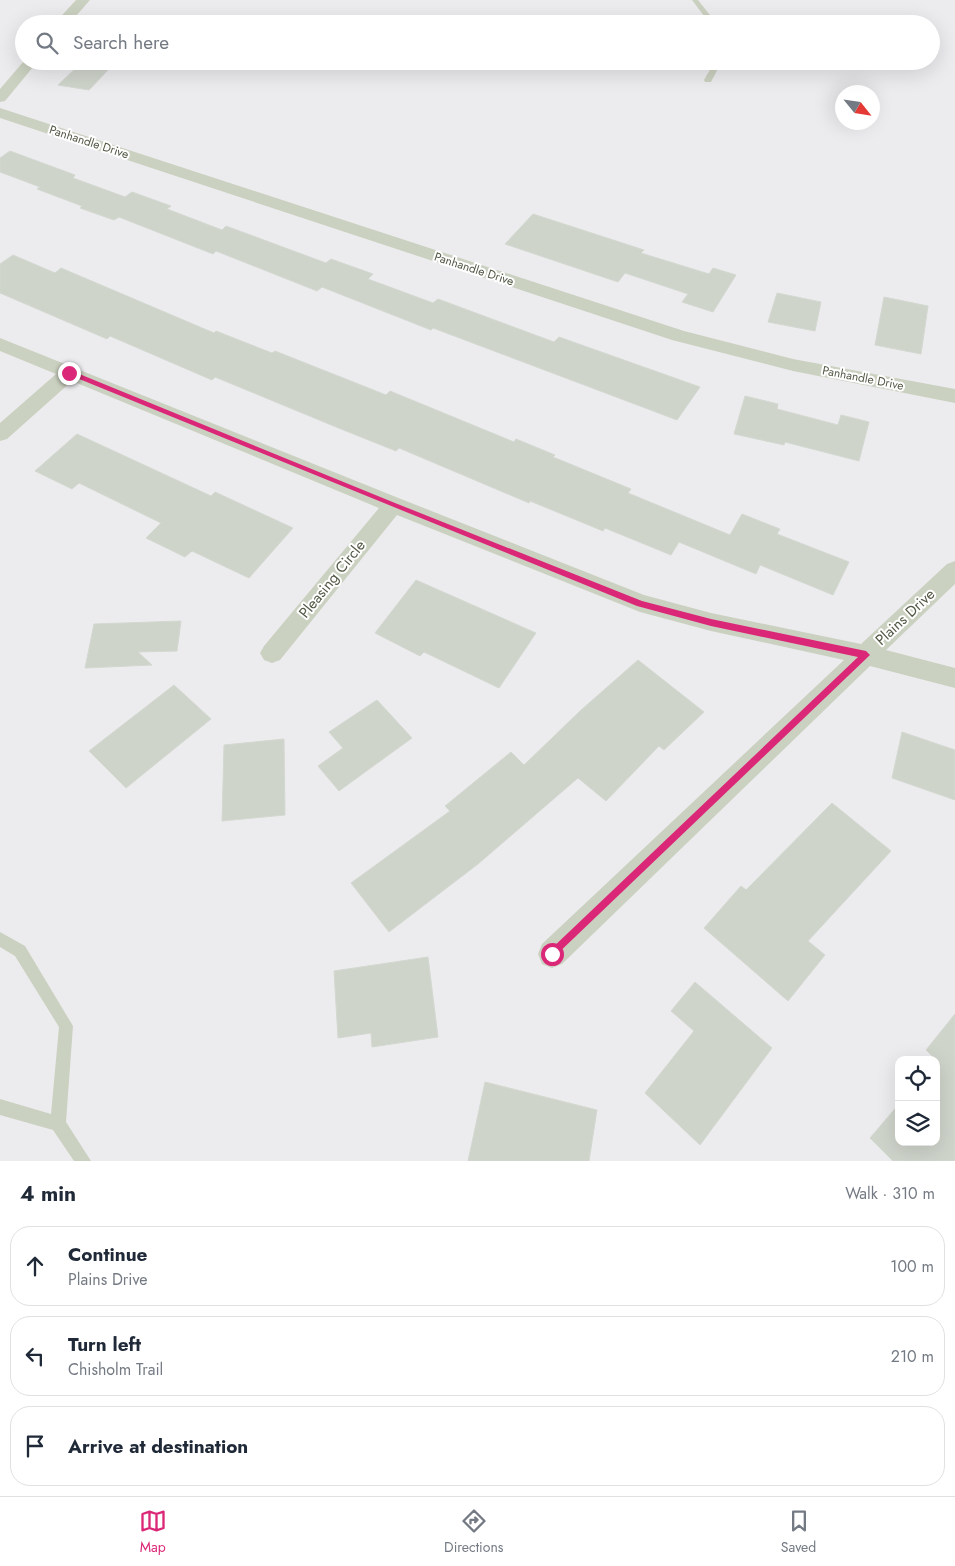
<!DOCTYPE html>
<meta charset="utf-8">
<style>
:root{--surface:#fff;--page:#f2f2f3;--text:#1f2937;--muted:#747a83;--line:#e0e1e3;--accent:#db2777}
body{margin:0;font-family:Jost,sans-serif;background:var(--page);color:var(--text)}
.controls{position:absolute;right:15px;bottom:15px;display:grid;overflow:hidden;border-radius:10px;box-shadow:0 5px 20px #0002}
.controls button{width:45px;height:45px;display:grid;place-items:center;padding:0;border:0;border-bottom:1px solid var(--line);background:var(--surface);color:var(--text);font:25px sans-serif}
.compass{position:absolute;left:835px;top:85px;width:45px;height:45px;border-radius:50%;background:var(--surface);box-shadow:0 5px 20px #0002;rotate:120deg}
.stop{position:absolute;width:15px;height:15px;margin:-11px;border:4px solid #db2777;border-radius:50%;background:#fff}
.stop.end{background:#db2777;border-color:#fff;box-shadow:0 1px 5px #0008}
.list{margin:0;padding:0;list-style:none}
h2{display:flex;justify-content:space-between;align-items:center;height:65px;margin:0;padding:0 20px;font-size:21px}
h2 small{font-size:16px;font-weight:400;color:var(--muted)}
.list li{display:grid;grid-template-columns:32px 1fr auto;gap:15px;align-items:center;box-sizing:border-box;height:80px;margin:0 10px 10px;padding:0 10px;border:1px solid var(--line);border-radius:20px}
.list b{display:block;font-size:19px;white-space:nowrap}
.list p{margin:0;font-size:16px;white-space:nowrap;color:var(--muted)}
.list em{font-size:16px;font-style:normal;color:var(--muted)}
.icon{flex:none;width:28px;height:28px;fill:none;stroke:currentColor;stroke-width:2;stroke-linecap:round;stroke-linejoin:round}
.map{position:relative;flex:none;width:955px;height:1161px;overflow:hidden}
.search{position:absolute;background:var(--surface);box-shadow:0 5px 20px #0002;left:15px;right:15px;top:15px;height:55px;display:flex;align-items:center;gap:12px;box-sizing:border-box;padding:0 18px;border-radius:28px;color:var(--muted);font-size:19px}
.sheet{height:335px;background:var(--surface)}
nav{display:flex;justify-content:space-around;align-items:center;box-sizing:border-box;height:70px;border-top:1px solid var(--line);background:var(--surface);font-size:14px;color:var(--muted)}
nav a{display:grid;justify-items:center;gap:2px}
nav .on{color:var(--accent)}
.map>svg:first-child{display:block}
.building{fill:#cfd4cb;stroke:#d3d8d0}
.lines{fill:none;stroke-linecap:round;stroke-linejoin:round}
.service{fill:#cbd1c0;fill-rule:evenodd}
.minor{fill:#cbd1c0;fill-rule:evenodd}
.route{fill:#db2777}
.labels{text-anchor:middle;dominant-baseline:central;stroke-width:4;stroke-linejoin:round;paint-order:stroke}
.far-street-label{font-size:12px;fill:#525945;stroke:#fff}
.street-label{font-size:15px;fill:#525945;stroke:#fff}
</style>
<div class="map">
<svg width="955" height="1161" viewBox="0 0 955 1161">
<rect width="100%" height="100%" fill="#ececef"/>
<g class="building">
<path d="M 78,66 L 108,70 L 89,90 L 58,85 Z"/>
<path d="M 10,151 L 75,175 L 73,178 L 125,197 L 132,192 L 171,206 L 167,209 L 222,230 L 226,226 L 326,263 L 331,259 L 373,274 L 368,279 L 433,303 L 438,299 L 554,342 L 559,337 L 700,387 L 677,420 L 433,328 L 431,330 L 322,287 L 317,291 L 216,251 L 213,254 L 119,217 L 114,220 L 80,208 L 82,206 L 37,189 L 40,187 L 0,172 L 0,158 Z"/>
<path d="M 533,214 L 644,250 L 641,253 L 709,274 L 713,268 L 736,275 L 713,312 L 682,302 L 688,294 L 625,273 L 618,282 L 505,244 Z"/>
<path d="M 13,255 L 55,273 L 61,268 L 214,333 L 216,331 L 272,353 L 275,351 L 386,395 L 390,391 L 514,442 L 516,439 L 555,455 L 553,457 L 631,489 L 628,493 L 730,535 L 742,514 L 780,529 L 777,534 L 849,562 L 833,595 L 760,565 L 756,574 L 679,542 L 671,555 L 605,528 L 603,531 L 530,501 L 529,503 L 399,448 L 396,451 L 336,427 L 215,377 L 212,380 L 110,336 L 107,339 L 0,293 L 0,264 Z"/>
<path d="M 777,293 L 821,302 L 815,331 L 768,322 Z"/>
<path d="M 884,297 L 928,306 L 921,354 L 875,345 Z"/>
<path d="M 745,396 L 778,404 L 777,409 L 838,425 L 841,415 L 869,422 L 859,461 L 785,442 L 784,445 L 734,434 Z"/>
<path d="M 77,434 L 211,496 L 215,492 L 293,528 L 249,578 L 192,551 L 185,557 L 146,538 L 161,523 L 79,483 L 72,489 L 35,471 Z"/>
<path d="M 416,580 L 536,633 L 499,688 L 424,652 L 420,656 L 375,633 Z"/>
<path d="M 181,621 L 177,651 L 138,652 L 152,665 L 85,668 L 94,624 Z"/>
<path d="M 638,660 L 704,712 L 664,750 L 659,746 L 606,801 L 578,778 L 478,864 L 389,932 L 351,883 L 450,811 L 445,806 L 511,752 L 524,765 L 580,711 Z"/>
<path d="M 174,685 L 211,719 L 126,788 L 89,751 Z"/>
<path d="M 377,700 L 412,738 L 339,791 L 318,766 L 343,748 L 329,732 Z"/>
<path d="M 902,732 L 955,750 L 955,800 L 892,778 Z"/>
<path d="M 284,739 L 285,815 L 222,821 L 224,745 Z"/>
<path d="M 832,803 L 891,851 L 808,941 L 825,955 L 788,1001 L 704,928 L 741,886 L 746,890 Z"/>
<path d="M 428,957 L 438,1037 L 372,1047 L 371,1033 L 338,1038 L 334,971 Z"/>
<path d="M 695,982 L 772,1048 L 700,1145 L 645,1093 L 694,1031 L 671,1011 Z"/>
<path d="M 955,1014 L 955,1161 L 893,1161 L 870,1138 L 899,1104 L 899,1142 L 936,1142 L 936,1060 L 926,1050 Z"/>
<path d="M 485,1082 L 597,1110 L 589,1161 L 468,1161 Z"/>
</g>
<g class="lines">
<g class="service">
<path d="M 692,0 L 698,0 L 717,24 L 710,24 Z"/>
<path d="M 715,61 L 722,61 L 711,82 L 705,82 L 704,80 Z"/>
<path d="M 0,932 L 25,946 L 73,1026 L 66,1122 L 91,1161 L 74,1161 L 53,1130 L 0,1115 L 0,1099 L 51,1114 L 59,1027 L 15,956 L 0,947 Z"/>
</g>
<g class="minor">
<path d="M 76,0 L 90,0 L 69,24 L 54,24 Z"/>
<path d="M 24,61 L 38,61 L 5,101 L 0,102 L 0,89 Z"/>
<path d="M 0,108 L 684,331 L 793,359 L 955,389 L 955,403 L 793,371 L 672,340 L 0,118 Z"/>
<path d="M 0,338 L 401,499 L 644,595 L 711,613 L 861,644 L 947,564 L 955,561 L 955,584 L 886,650 L 955,668 L 955,688 L 870,666 L 562,964 L 552,968 L 542,964 L 538,954 L 542,944 L 844,660 L 711,631 L 640,612 L 397,515 L 280,660 L 272,663 L 264,660 L 260,653 L 264,646 L 379,508 L 72,381 L 7,439 L 0,441 L 0,423 L 56,374 L 0,351 Z"/>
</g>
</g>
<path class="route" d="M 67,371 L 72,371 L 395,503 L 642,601 L 711,619 L 866,651 L 870,655 L 552,959 L 549,958 L 549,951 L 858,657 L 711,626 L 637,606 L 67,374 Z"/>
<g class="labels">
<g class="far-street-label">
<text transform="translate(89 142) rotate(18)">Panhandle Drive</text>
<text transform="translate(474 269) rotate(18)">Panhandle Drive</text>
<text transform="translate(863 378) rotate(11)">Panhandle Drive</text>
</g>
<g class="street-label">
<text transform="translate(332 579) rotate(-51)">Pleasing Circle</text>
<text transform="translate(905 617) rotate(-43)">Plains Drive</text>
</g>
</g>
</svg>
<div class="controls">
<button><svg class="icon" aria-label="locate" viewBox="0 0 24 24"><circle cx="12" cy="12" r="6"/><path d="M12 2v4M12 18v4M2 12h4M18 12h4"/></svg></button>
<button><svg class="icon" aria-label="layers" viewBox="0 0 24 24"><path d="M12 4l9 5-9 5-9-5zM3 14l9 5 9-5"/></svg></button>
</div>
<svg class="compass" viewBox="-18 -18 36 36"><path d="M0-13l5 13h-10z" fill="#e53935"/><path d="M0 13l5-13h-10z" fill="#747a83"/></svg>
<div class="stop" style="left:552px;top:954px"></div>
<div class="stop end" style="left:69px;top:373px"></div>
<div class="search"><svg class="icon" aria-label="search" viewBox="0 0 24 24"><circle cx="10" cy="10" r="6"/><path d="M15 15l6 6"/></svg>Search here</div>
</div>
<section class="sheet">
<h2>4 min<small>Walk · 310 m</small></h2>
<ul class="list">
<li><svg class="icon" aria-label="ahead" viewBox="0 0 24 24"><path d="M12 20V5M6 11l6-6 6 6"/></svg><div><b>Continue</b><p>Plains Drive</p></div><em>100 m</em></li>
<li><svg class="icon" aria-label="left" viewBox="0 0 24 24"><path d="M17 20v-9H6M10 6l-5 5 5 5"/></svg><div><b>Turn left</b><p>Chisholm Trail</p></div><em>210 m</em></li>
<li><svg class="icon" aria-label="arrive" viewBox="0 0 24 24"><path d="M6 21V4h12l-3 4 3 4H6"/></svg><div><b>Arrive at destination</b></div></li>
</ul>
</section>
<nav>
<a class="on"><svg class="icon" aria-label="map" viewBox="0 0 24 24"><path d="M3 6l6-2 6 2 6-2v14l-6 2-6-2-6 2zM9 4v14M15 6v14"/></svg>Map</a>
<a><svg class="icon" aria-label="directions" viewBox="0 0 24 24"><path d="M12 3l9 9-9 9-9-9zM9 14v-3h6M13 9l2 2-2 2"/></svg>Directions</a>
<a><svg class="icon" aria-label="saved" viewBox="0 0 24 24"><path d="M7 4h10v16l-5-4-5 4z"/></svg>Saved</a>
</nav>
